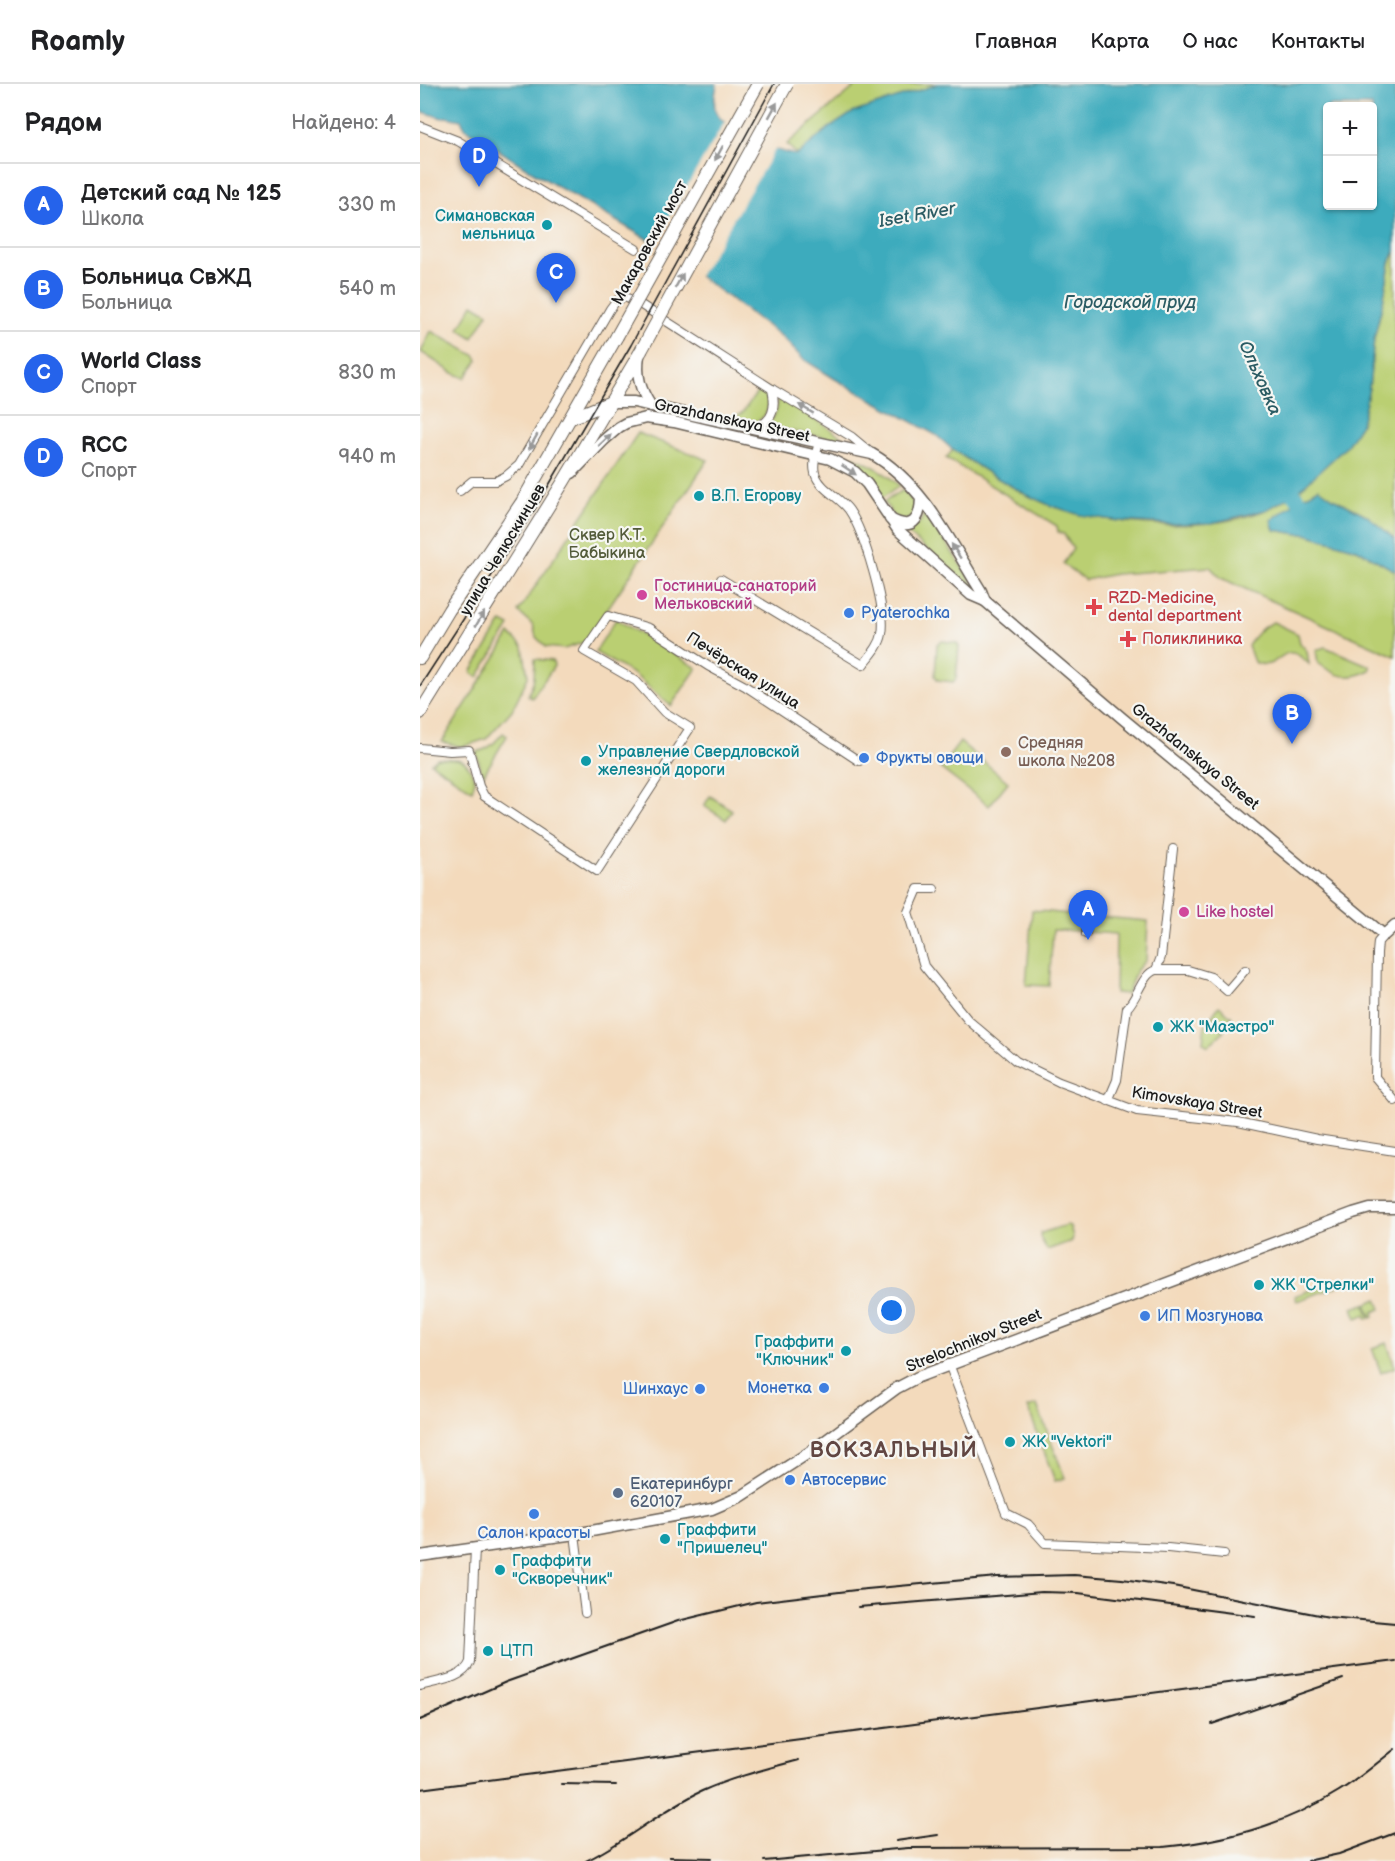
<!DOCTYPE html>
<html lang="ru">
<meta charset="utf-8">
<style>
:root{--surface:#fff;--page:#f2f2f2;--text:#202124;--muted:#757577;--line:#e0e0e0;--accent:#2563eb}
body{margin:0;font-family:"Balsamiq Sans",sans-serif;background:var(--page);color:var(--text)}
.controls{position:absolute;right:18px;top:18px;display:grid;overflow:hidden;border-radius:6px;box-shadow:0 2px 4px #0004}
.controls button{width:54px;height:54px;display:grid;place-items:center;padding:0;border:0;border-bottom:2px solid var(--line);background:var(--surface);color:var(--text);font:30px sans-serif}
.you{position:absolute;left:472px;top:1227px;width:21px;height:21px;margin:-15px;border:4px solid #fff;border-radius:50%;background:#1a73e8;box-shadow:0 0 0 9px #1a73e833}
.badge{display:grid;place-items:center;width:39px;height:39px;border-radius:50%;background:var(--accent);color:#fff;font-size:20px;font-weight:700}
.pin{position:absolute;translate:-50% -50px;filter:drop-shadow(0 2px 3px #0008)}
.pin::after{content:'';position:absolute;top:32px;width:21px;height:18px;background:inherit;clip-path:polygon(0 0,100% 0,50% 100%)}
.list{margin:0;padding:0;list-style:none}
h2{display:flex;justify-content:space-between;align-items:center;height:78px;margin:0;padding:0 24px;font-size:26px}
h2 small{font-size:20px;font-weight:400;color:var(--muted)}
.list li{display:grid;grid-template-columns:39px 1fr auto;gap:18px;align-items:center;box-sizing:border-box;height:84px;padding:0 24px;border-top:2px solid var(--line)}
.list b{display:block;font-size:22px;white-space:nowrap}
.list p{margin:0;font-size:20px;white-space:nowrap;color:var(--muted)}
.list em{font-size:20px;font-style:normal;color:var(--muted)}
.map{position:relative;flex:none;width:975px;height:1777px;overflow:hidden}
header{display:flex;align-items:center;gap:36px;box-sizing:border-box;height:84px;padding:0 30px;background:var(--surface);border-bottom:2px solid var(--line)}
header strong{font-size:28px}
nav{display:flex;gap:33px;margin-inline-start:auto;font-size:21px}
main{display:flex}
aside{flex:1;background:var(--surface)}
.map>svg:first-child{display:block}
.green{fill:#bacf72;stroke:#6b7647;stroke-width:1.5}
.water{fill:#3eabbd;stroke:#2d646c;stroke-width:1.5;fill-rule:evenodd}
.pier{fill:#f3dabc}
.lines{fill:none;stroke-linecap:round;stroke-linejoin:round}
.river{stroke:#3eabbd;stroke-width:15}
.street-casing{stroke:#675e54;stroke-width:10}
.secondary-casing{stroke:#675e54;stroke-width:13}
.primary-casing{stroke:#675e54;stroke-width:14}
.street{stroke:#fff;stroke-width:8}
.secondary{stroke:#fff;stroke-width:10}
.primary{stroke:#fff;stroke-width:12}
.tram{stroke:#1c1c1c;stroke-width:1.5}
.rail{stroke:#1c1c1c;stroke-width:2}
.primary-bridge-casing{stroke:#675e54;stroke-width:14;stroke-linecap:butt}
.primary-bridge{stroke:#fff;stroke-width:12}
.oneway{fill:#999}
.culture-dot{fill:#0f9aa8;stroke:#f6f6f2;stroke-width:2}
.hotel-dot{fill:#d1479c;stroke:#f6f6f2;stroke-width:2}
.health-dot{fill:#e0444e;stroke:#f6f6f2;stroke-width:2}
.shop-dot{fill:#3f7fe0;stroke:#f6f6f2;stroke-width:2}
.education-dot{fill:#8d6e63;stroke:#f6f6f2;stroke-width:2}
.service-dot{fill:#5c6f8a;stroke:#f6f6f2;stroke-width:2}
.labels{text-anchor:middle;dominant-baseline:central;stroke-width:4.5;stroke-linejoin:round;paint-order:stroke}
.culture-label{font-size:16px;fill:#0d838f;stroke:#f6f6f2;text-anchor:start}
.street-label{font-size:16px;fill:#1c1c1c;stroke:#f6f6f2}
.park-label{font-size:16px;fill:#535b3a;stroke:#f6f6f2}
.hotel-label{font-size:16px;fill:#b23c85;stroke:#f6f6f2;text-anchor:start}
.health-label{font-size:16px;fill:#be3a42;stroke:#f6f6f2;text-anchor:start}
.shop-label{font-size:16px;fill:#366cbe;stroke:#f6f6f2;text-anchor:start}
.education-label{font-size:16px;fill:#785e54;stroke:#f6f6f2;text-anchor:start}
.service-label{font-size:16px;fill:#4e5e75;stroke:#f6f6f2;text-anchor:start}
.water-label{font-size:18px;font-style:italic;fill:#2b5c64;stroke:#f6f6f2}
.district-label{font-size:22px;font-weight:bold;letter-spacing:1.5px;fill:#614642;stroke:#f6f6f2}
</style>
<header>
<strong>Roamly</strong>
<nav><a>Главная</a><a>Карта</a><a>О нас</a><a>Контакты</a></nav>
</header>
<main>
<aside>
<h2>Рядом<small>Найдено: 4</small></h2>
<ul class="list">
<li><span class="badge">A</span><div><b>Детский сад № 125</b><p>Школа</p></div><em>330 m</em></li>
<li><span class="badge">B</span><div><b>Больница СвЖД</b><p>Больница</p></div><em>540 m</em></li>
<li><span class="badge">C</span><div><b>World Class</b><p>Спорт</p></div><em>830 m</em></li>
<li><span class="badge">D</span><div><b>RCC</b><p>Спорт</p></div><em>940 m</em></li>
</ul>
</aside>
<div class="map">
<svg width="975" height="1777" viewBox="0 0 975 1777">
<rect width="100%" height="100%" fill="#f6f6f2"/>
<filter id="ink" filterUnits="userSpaceOnUse"><feTurbulence type="fractalNoise" baseFrequency=".0167" numOctaves="2"/><feDisplacementMap in="SourceGraphic" scale="12" xChannelSelector="R" yChannelSelector="G"/><feConvolveMatrix kernelMatrix="1 2 1 2 8 2 1 2 1" color-interpolation-filters="sRGB"/></filter>
<filter id="wash" filterUnits="userSpaceOnUse"><feTurbulence type="fractalNoise" baseFrequency=".008" numOctaves="4" result="noise"/><feDisplacementMap in="SourceGraphic" scale="24" xChannelSelector="R" yChannelSelector="G"/><feGaussianBlur stdDeviation="1.35" result="paint"/><feColorMatrix in="noise" values="0 0 0 0 0 0 0 0 0 0 0 0 0 0 0 0 0 1.4 0 .05"/><feComposite in="paint" operator="in"/></filter>
<g filter="url(#wash)">
<rect width="100%" height="100%" fill="#f3dabc"/>
<g class="green">
<path d="M 438,0 L 518,0 L 409,44 L 377,71 L 367,60 Z"/>
<path d="M 975,167 L 975,455 L 946,431 L 913,414 L 899,405 L 885,412 L 882,410 L 880,404 L 926,363 L 941,340 L 949,304 L 954,255 L 964,213 L 970,179 Z"/>
<path d="M 53,220 L 68,229 L 53,254 L 39,245 Z"/>
<path d="M 11,247 L 56,272 L 58,276 L 45,294 L 33,289 L 1,268 Z"/>
<path d="M 341,303 L 347,306 C 351,319 348,337 332,338 C 325,339 318,336 311,335 L 322,329 Z"/>
<path d="M 358,310 L 428,357 L 346,343 C 355,333 359,324 358,310 Z"/>
<path d="M 218,349 L 288,376 L 165,558 L 144,565 L 126,563 L 116,553 L 113,541 L 98,528 Z"/>
<path d="M 533,366 C 557,381 581,398 607,411 C 668,442 782,452 846,426 C 854,422 862,417 870,412 L 873,421 L 852,436 L 854,446 C 865,447 875,451 886,450 L 937,465 L 975,487 L 975,572 L 801,494 L 790,483 L 696,490 L 665,496 L 643,480 L 653,465 L 644,450 L 638,448 L 637,442 L 526,374 Z"/>
<path d="M 428,371 C 448,378 465,388 480,402 L 462,414 C 452,399 442,385 426,375 Z"/>
<path d="M 483,406 C 491,415 498,420 495,432 L 484,437 L 474,432 L 464,418 Z"/>
<path d="M 505,427 L 562,513 L 483,445 C 496,444 501,440 505,427 Z"/>
<path d="M 196,535 L 277,584 L 251,622 L 215,591 L 175,568 Z"/>
<path d="M 82,538 L 90,542 L 58,593 L 51,588 Z"/>
<path d="M 853,538 L 878,550 L 880,559 L 887,567 L 889,580 C 860,550 862,591 834,578 L 828,562 C 833,552 843,542 853,538 Z"/>
<path d="M 90,550 L 103,563 L 108,593 L 92,626 L 66,655 L 42,663 L 22,658 Z"/>
<path d="M 522,557 L 537,559 L 539,563 L 536,595 L 533,598 L 518,596 L 515,592 L 517,560 Z"/>
<path d="M 905,563 L 950,582 L 950,586 C 927,597 917,593 898,579 L 896,566 Z"/>
<path d="M 115,575 L 133,577 L 134,582 L 112,614 L 108,612 L 114,595 Z"/>
<path d="M 83,649 L 87,652 L 63,692 L 56,668 C 69,666 75,658 83,649 Z"/>
<path d="M 540,658 L 588,698 L 569,722 L 520,684 Z"/>
<path d="M 17,674 C 42,676 46,671 55,697 L 52,706 L 11,679 Z"/>
<path d="M 290,712 L 312,726 L 306,736 L 284,722 Z"/>
<path d="M 612,826 L 666,832 L 665,847 L 633,846 L 629,902 L 606,901 Z"/>
<path d="M 669,832 L 728,837 L 726,876 L 716,887 L 707,910 L 695,909 L 696,850 L 667,848 Z"/>
<path d="M 799,922 L 812,933 L 803,944 L 792,932 Z"/>
<path d="M 791,933 L 804,947 L 788,962 L 783,958 L 785,941 Z"/>
<path d="M 646,1141 L 650,1142 L 653,1153 L 652,1157 L 627,1166 L 620,1153 L 621,1149 Z"/>
<path d="M 916,1196 L 918,1202 L 877,1217 L 875,1212 Z"/>
<path d="M 957,1215 L 961,1225 L 953,1228 L 954,1233 L 952,1234 L 946,1220 Z"/>
<path d="M 945,1220 L 950,1234 L 947,1235 L 945,1231 L 937,1234 L 933,1224 Z"/>
<path d="M 967,1259 L 975,1283 L 961,1289 L 952,1264 Z"/>
<path d="M 617,1321 L 645,1394 L 635,1397 L 608,1324 Z"/>
</g>
<g class="water">
<path d="M 0,0 L 297,0 C 296,9 292,19 296,28 C 305,47 357,68 377,71 L 409,44 L 432,29 L 518,0 L 975,0 L 975,167 L 970,179 L 964,213 L 954,255 L 949,304 L 941,340 L 926,363 L 875,410 L 846,426 L 792,439 L 750,440 L 699,437 L 660,431 L 629,421 L 607,411 L 570,390 L 533,366 L 516,351 L 415,295 L 383,275 L 361,252 L 234,159 L 111,87 L 46,45 L 41,36 L 26,33 L 22,34 L 0,27 ZM 908,22 L 952,22 L 952,122 L 908,122 Z"/>
<path d="M 899,404 L 913,414 L 946,431 L 975,455 L 975,487 L 937,465 L 886,450 C 875,451 865,447 854,446 L 851,436 L 885,412 Z"/>
</g>
<path class="pier" d="M 306,36 L 356,64 L 278,194 L 232,161 Z"/>
<g class="lines">
<path class="river" d="M 863,395 L 884,423 L 896,428"/>
</g>
</g>
<g filter="url(#ink)">
<g class="lines">
<defs>
<g id="street">
<path d="M 0,42 L 38,57 L 216,165"/>
<path d="M 334,343 C 354,339 356,322 352,305"/>
<path d="M 40,407 L 52,397 L 76,397 L 86,392 L 99,381 L 190,225 L 196,217 L 204,213 L 215,217 L 352,305 L 432,353 L 450,368"/>
<path d="M 301,495 L 443,581 C 450,572 460,562 462,550 C 467,524 444,448 429,426 C 420,413 399,405 395,389 C 392,379 397,367 399,358"/>
<path d="M 0,664 L 30,667 L 49,666 L 59,702 L 64,712 L 177,787 L 270,644 L 244,628 L 216,597 L 164,567 L 188,532 L 229,544 L 288,582 L 325,602 L 439,677"/>
<path d="M 514,805 L 498,805 L 488,828 L 504,882 L 548,936 L 596,977 L 639,998 L 717,1027 L 818,1038 L 897,1055 L 975,1067"/>
<path d="M 666,850 L 668,830"/>
<path d="M 964,851 L 958,858 L 957,869 L 955,993 L 975,1017"/>
<path d="M 736,886 L 768,886 L 791,893 L 807,907 L 825,886"/>
<path d="M 688,1017 L 697,996 L 707,924 C 718,913 722,890 736,886 L 741,873 L 753,765"/>
<path d="M 529,1280 L 586,1429 L 608,1440 L 625,1459 L 748,1464 L 804,1470"/>
<path d="M 155,1450 L 165,1529"/>
<path d="M 0,1602 C 16,1597 43,1596 50,1578 L 55,1464"/>
</g>
<g id="secondary">
<path d="M 219,271 C 216,291 220,306 231,322"/>
<path d="M 191,318 L 214,318 L 231,322 L 452,370 C 503,399 531,459 561,507 L 565,517"/>
<path d="M 152,389 L 184,356 L 199,343 L 206,339 L 226,334 L 254,338 L 410,375 L 435,388 L 447,400 L 478,446 L 551,511 L 565,517 L 702,634 L 964,851 L 975,841"/>
<path d="M 470,435 C 492,447 500,437 501,415"/>
<path d="M 0,1472 L 155,1450 L 292,1425 L 322,1412 L 390,1368 L 477,1304 L 498,1293 L 933,1129 L 950,1124 L 975,1124"/>
</g>
<g id="primary">
<path d="M 151,334 L 191,318"/>
<path d="M 0,574 L 29,526 L 102,418 L 197,252"/>
<path d="M 0,629 L 144,397 L 221,267"/>
</g>
</defs>
<use href="#street" class="street-casing"/>
<use href="#secondary" class="secondary-casing"/>
<use href="#primary" class="primary-casing"/>
<use href="#street" class="street"/>
<use href="#secondary" class="secondary"/>
<use href="#primary" class="primary"/>
<path class="tram" d="M 0,602 L 115,425 L 211,261 L 354,0"/>
<g class="rail">
<path d="M 438,1523 L 622,1508 L 658,1509 L 835,1532"/>
<path d="M 0,1636 L 86,1598 L 258,1537 L 336,1518 L 436,1506 L 577,1493 L 654,1491 L 702,1495 L 753,1502 L 909,1533 L 975,1539"/>
<path d="M 792,1640 L 923,1595"/>
<path d="M 141,1700 L 196,1701"/>
<path d="M 0,1705 L 975,1577"/>
<path d="M 476,1757 L 518,1751"/>
<path d="M 249,1773 L 292,1774"/>
<path d="M 166,1777 C 207,1757 241,1726 282,1707 C 313,1693 346,1685 379,1676"/>
<path d="M 344,1777 L 488,1764 L 743,1763 C 806,1757 865,1741 919,1707 C 939,1695 957,1679 975,1665"/>
<path d="M 887,1777 L 919,1770 L 975,1749"/>
</g>
<defs>
<g id="primary-bridge">
<path d="M 197,252 L 338,0"/>
<path d="M 221,267 L 367,0"/>
</g>
</defs>
<use href="#primary-bridge" class="primary-bridge-casing"/>
<use href="#primary-bridge" class="primary-bridge"/>
</g>
<defs><path id="oneway-solid" d="M-6-.8H1V-3.2L6.5 0L1 3.2V.8H-6Z" transform="scale(1.5)"/></defs>
<g class="oneway">
<use href="#oneway-solid" transform="translate(353 26) rotate(-61)"/>
<use href="#oneway-solid" transform="translate(299 69) rotate(119)"/>
<use href="#oneway-solid" transform="translate(259 197) rotate(-61)"/>
<use href="#oneway-solid" transform="translate(386 325) rotate(-149)"/>
<use href="#oneway-solid" transform="translate(185 356) rotate(-43)"/>
<use href="#oneway-solid" transform="translate(113 358) rotate(120)"/>
<use href="#oneway-solid" transform="translate(429 386) rotate(34)"/>
<use href="#oneway-solid" transform="translate(536 467) rotate(-122)"/>
<use href="#oneway-solid" transform="translate(60 535) rotate(-59)"/>
</g>
</g>
<g class="culture-dot">
<circle cx="127" cy="141" r="6"/>
<circle cx="279" cy="412" r="6"/>
<circle cx="166" cy="677" r="6"/>
<circle cx="738" cy="943" r="6"/>
<circle cx="839" cy="1201" r="6"/>
<circle cx="426" cy="1267" r="6"/>
<circle cx="590" cy="1358" r="6"/>
<circle cx="245" cy="1455" r="6"/>
<circle cx="80" cy="1486" r="6"/>
<circle cx="68" cy="1567" r="6"/>
</g>
<g class="hotel-dot">
<circle cx="222" cy="511" r="6"/>
<circle cx="764" cy="828" r="6"/>
</g>
<g class="health-dot">
<path d="M671 514h6v6h6v6h-6v6h-6v-6h-6v-6h6z"/>
<path d="M705 546h6v6h6v6h-6v6h-6v-6h-6v-6h6z"/>
</g>
<g class="shop-dot">
<circle cx="429" cy="529" r="6"/>
<circle cx="444" cy="674" r="6"/>
<circle cx="725" cy="1232" r="6"/>
<circle cx="404" cy="1304" r="6"/>
<circle cx="280" cy="1305" r="6"/>
<circle cx="370" cy="1396" r="6"/>
<circle cx="114" cy="1430" r="6"/>
</g>
<circle class="education-dot" cx="586" cy="668" r="6"/>
<circle class="service-dot" cx="198" cy="1409" r="6"/>
<g class="labels">
<g class="culture-label">
<text x="115" y="132" text-anchor="end">Симановская<tspan x="115" dy="18">мельница</tspan></text>
<text x="291" y="412">В.П. Егорову</text>
<text x="178" y="668">Управление Свердловской<tspan x="178" dy="18">железной дороги</tspan></text>
<text x="750" y="943">ЖК "Маэстро"</text>
<text x="851" y="1201">ЖК "Стрелки"</text>
<text x="414" y="1258" text-anchor="end">Граффити<tspan x="414" dy="18">"Ключник"</tspan></text>
<text x="602" y="1358">ЖК "Vektori"</text>
<text x="257" y="1446">Граффити<tspan x="257" dy="18">"Пришелец"</tspan></text>
<text x="92" y="1477">Граффити<tspan x="92" dy="18">"Скворечник"</tspan></text>
<text x="80" y="1567">ЦТП</text>
</g>
<g class="street-label">
<text transform="translate(230 159) rotate(-61)">Макаровский мост</text>
<text transform="translate(312 337) rotate(12)">Grazhdanskaya Street</text>
<text transform="translate(83 466) rotate(-59)">улица Челюскинцев</text>
<text transform="translate(323 587) rotate(32)">Печёрская улица</text>
<text transform="translate(775 673) rotate(39)">Grazhdanskaya Street</text>
<text transform="translate(777 1019) rotate(9)">Kimovskaya Street</text>
<text transform="translate(554 1257) rotate(-22)">Strelochnikov Street</text>
</g>
<g class="park-label">
<text x="187" y="451">Сквер К.Т.<tspan x="187" dy="18">Бабыкина</tspan></text>
</g>
<g class="hotel-label">
<text x="234" y="502">Гостиница-санаторий<tspan x="234" dy="18">Мельковский</tspan></text>
<text x="776" y="828">Like hostel</text>
</g>
<g class="health-label">
<text x="688" y="514">RZD-Medicine,<tspan x="688" dy="18">dental department</tspan></text>
<text x="722" y="555">Поликлиника</text>
</g>
<g class="shop-label">
<text x="441" y="529">Pyaterochka</text>
<text x="456" y="674">Фрукты овощи</text>
<text x="737" y="1232">ИП Мозгунова</text>
<text x="392" y="1304" text-anchor="end">Монетка</text>
<text x="268" y="1305" text-anchor="end">Шинхаус</text>
<text x="382" y="1396">Автосервис</text>
<text x="114" y="1449" text-anchor="middle">Салон красоты</text>
</g>
<g class="education-label">
<text x="598" y="659">Средняя<tspan x="598" dy="18">школа №208</tspan></text>
</g>
<g class="service-label">
<text x="210" y="1400">Екатеринбург<tspan x="210" dy="18">620107</tspan></text>
</g>
<g class="water-label">
<text transform="translate(497 131) rotate(-10)">Iset River</text>
<text x="710" y="218">Городской пруд</text>
<text transform="translate(840 294) rotate(66)">Ольховка</text>
</g>
<g class="district-label">
<text x="474" y="1366">ВОКЗАЛЬНЫЙ</text>
</g>
</g>
</svg>
<div class="controls">
<button>+</button>
<button>−</button>
</div>
<div class="you"></div>
<div class="pin badge" style="left:668px;top:856px">A</div>
<div class="pin badge" style="left:872px;top:660px">B</div>
<div class="pin badge" style="left:136px;top:219px">C</div>
<div class="pin badge" style="left:59px;top:103px">D</div>
</div>
</main>
